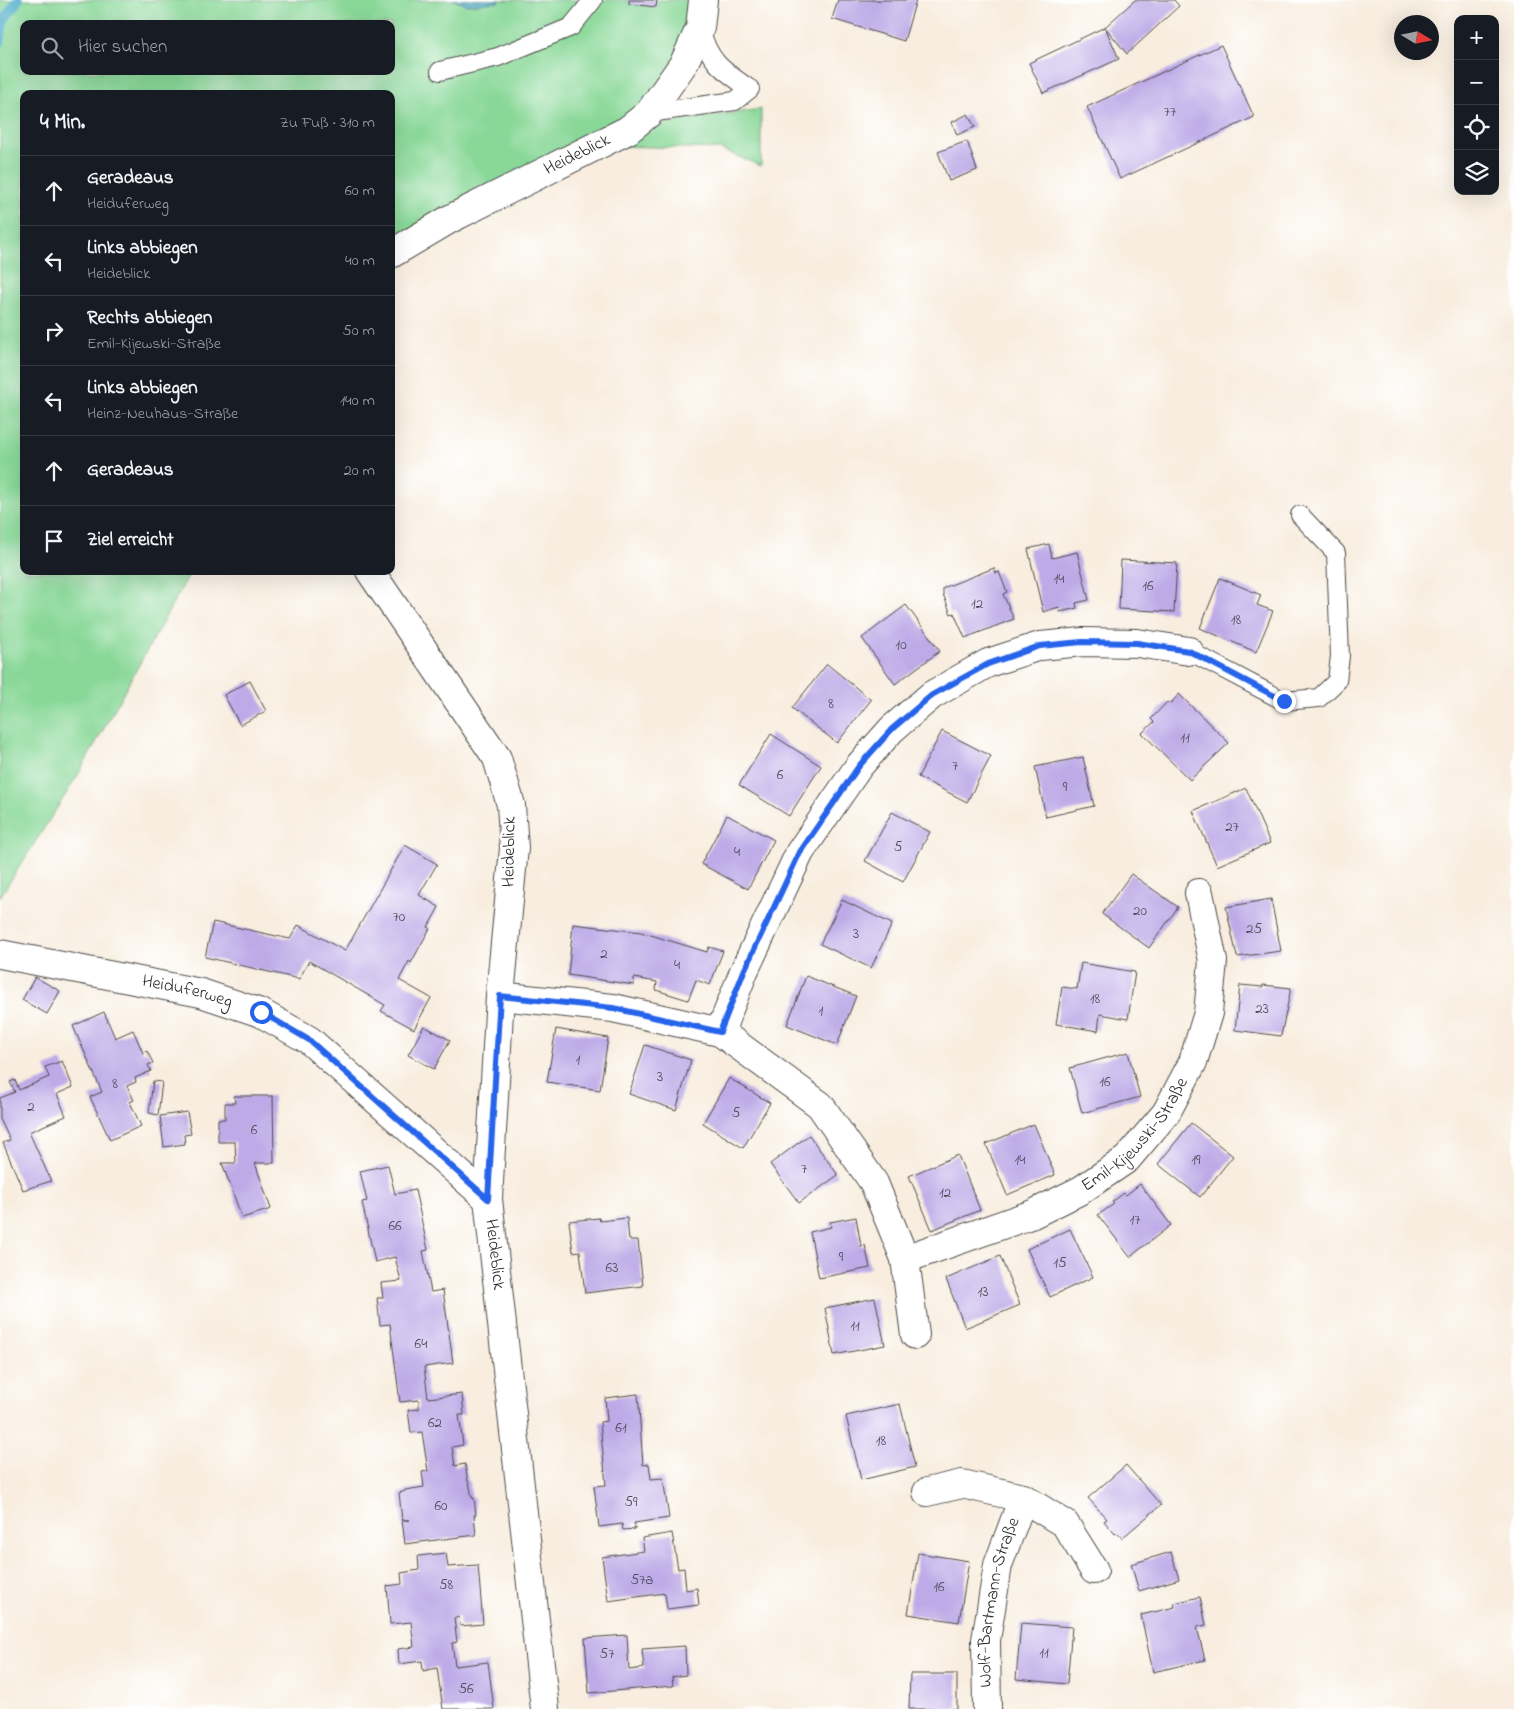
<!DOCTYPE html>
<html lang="de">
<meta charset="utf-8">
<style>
:root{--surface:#171b24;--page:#242831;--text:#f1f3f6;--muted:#9ea1a6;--line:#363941}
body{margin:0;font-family:"Indie Flower",sans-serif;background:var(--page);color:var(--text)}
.controls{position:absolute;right:15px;top:15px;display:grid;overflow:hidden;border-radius:10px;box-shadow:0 5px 20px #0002}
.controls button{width:45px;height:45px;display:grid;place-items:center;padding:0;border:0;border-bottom:1px solid var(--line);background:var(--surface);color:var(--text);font:25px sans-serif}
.compass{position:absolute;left:1394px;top:15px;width:45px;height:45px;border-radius:50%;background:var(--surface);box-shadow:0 5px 20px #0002;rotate:100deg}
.stop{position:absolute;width:15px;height:15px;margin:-11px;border:4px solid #2563eb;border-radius:50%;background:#fff}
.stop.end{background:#2563eb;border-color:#fff;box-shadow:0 1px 5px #0008}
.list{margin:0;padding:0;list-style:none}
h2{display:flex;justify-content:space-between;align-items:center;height:65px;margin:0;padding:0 20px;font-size:21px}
h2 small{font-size:16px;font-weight:400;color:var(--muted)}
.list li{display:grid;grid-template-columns:32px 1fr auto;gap:15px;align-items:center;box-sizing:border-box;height:70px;padding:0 20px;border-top:1px solid var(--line)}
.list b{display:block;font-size:19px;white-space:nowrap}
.list p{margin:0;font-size:16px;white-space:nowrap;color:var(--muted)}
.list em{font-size:16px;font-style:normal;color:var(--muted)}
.icon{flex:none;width:28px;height:28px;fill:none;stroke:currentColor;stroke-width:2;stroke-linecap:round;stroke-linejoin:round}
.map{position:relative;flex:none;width:1514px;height:1709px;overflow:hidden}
.search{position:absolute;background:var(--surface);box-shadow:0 5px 20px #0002;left:20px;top:20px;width:375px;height:55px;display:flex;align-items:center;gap:12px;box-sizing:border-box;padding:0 18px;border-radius:10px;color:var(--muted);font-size:19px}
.panel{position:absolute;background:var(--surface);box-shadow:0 5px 20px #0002;left:20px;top:90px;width:375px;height:485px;border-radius:10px}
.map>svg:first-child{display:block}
.green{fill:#89d898;stroke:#5a8262;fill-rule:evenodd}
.water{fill:#4babca;stroke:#3b6b7a}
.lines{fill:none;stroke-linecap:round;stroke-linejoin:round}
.stream{stroke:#4babca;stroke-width:10}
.building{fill:#bdaae7}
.lane-casing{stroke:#4a4846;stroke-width:20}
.street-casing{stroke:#4a4846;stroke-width:30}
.lane{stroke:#fff;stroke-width:18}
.street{stroke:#fff;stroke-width:28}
.route{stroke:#2563eb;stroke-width:6}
.labels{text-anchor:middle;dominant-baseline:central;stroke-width:5;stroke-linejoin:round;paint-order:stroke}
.number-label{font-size:15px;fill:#504b5a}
.street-label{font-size:18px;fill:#2b2b2b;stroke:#fff}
</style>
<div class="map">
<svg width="1514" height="1709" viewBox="0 0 1514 1709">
<rect width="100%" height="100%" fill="#fff"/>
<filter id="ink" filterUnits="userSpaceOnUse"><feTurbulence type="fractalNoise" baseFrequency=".02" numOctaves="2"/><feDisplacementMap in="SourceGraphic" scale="10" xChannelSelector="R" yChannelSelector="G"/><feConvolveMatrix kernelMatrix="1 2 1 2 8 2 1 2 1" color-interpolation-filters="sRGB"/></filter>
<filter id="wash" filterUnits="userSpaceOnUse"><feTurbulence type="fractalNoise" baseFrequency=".0096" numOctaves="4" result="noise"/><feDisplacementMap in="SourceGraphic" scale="20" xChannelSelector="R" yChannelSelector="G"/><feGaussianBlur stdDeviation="1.12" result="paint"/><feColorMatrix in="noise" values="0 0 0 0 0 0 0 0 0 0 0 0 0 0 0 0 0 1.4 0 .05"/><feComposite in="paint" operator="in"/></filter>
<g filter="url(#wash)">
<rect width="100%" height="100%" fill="#f8edde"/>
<g class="green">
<path d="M 0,0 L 703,0 L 649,113 L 391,261 L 391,94 L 24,94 L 24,571 L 191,571 L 78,775 L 0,897 ZM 24,24 L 391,24 L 391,71 L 24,71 Z"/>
<path d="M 761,109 L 761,166 L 720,149 L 614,146 L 670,122 Z"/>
</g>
<path class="water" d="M 453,0 L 500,0 L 498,2 L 468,5 Z"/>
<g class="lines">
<path class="stream" d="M 0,42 L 3,21 L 18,0"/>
</g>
<g id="blocks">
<g class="building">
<path d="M 629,0 L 657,0 L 656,7 L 629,4 Z"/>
<path d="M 838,0 L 916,0 L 904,41 L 832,19 Z"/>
<path d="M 1135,0 L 1174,0 L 1179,6 L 1127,54 L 1105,27 Z"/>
<path d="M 1105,27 L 1119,59 L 1043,93 L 1029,63 Z"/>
<path d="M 1221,45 L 1254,117 L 1120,179 L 1087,107 Z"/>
<path d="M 968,114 L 975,127 L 957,135 L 952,122 Z"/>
<path d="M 967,141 L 977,170 L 949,181 L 938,152 Z"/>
<path d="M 1049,544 L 1052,558 L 1077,552 L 1089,600 L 1076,603 L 1077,608 L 1060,612 L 1059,607 L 1043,612 L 1028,549 Z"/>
<path d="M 1121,560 L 1177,563 L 1174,612 L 1119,609 Z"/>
<path d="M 994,568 L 996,573 L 999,572 L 1007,592 L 1003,594 L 1014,619 L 965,638 L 954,613 L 951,614 L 943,594 L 943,588 Z"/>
<path d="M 1220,578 L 1261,595 L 1257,605 L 1273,611 L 1256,652 L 1200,628 Z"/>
<path d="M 906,605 L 940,651 L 895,684 L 862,638 Z"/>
<path d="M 827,664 L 871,700 L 837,743 L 792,708 Z"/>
<path d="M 250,681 L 266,711 L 240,725 L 224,695 Z"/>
<path d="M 1179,694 L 1229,743 L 1190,780 L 1142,733 L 1154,722 L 1151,719 L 1167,702 L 1170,704 Z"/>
<path d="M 942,731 L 991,756 L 967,802 L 918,777 Z"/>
<path d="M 771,734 L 821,766 L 789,816 L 739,785 Z"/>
<path d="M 1083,757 L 1094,806 L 1046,817 L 1035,767 Z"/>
<path d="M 1246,788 L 1270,843 L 1217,866 L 1193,811 Z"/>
<path d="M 892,812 L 930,832 L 903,882 L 865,861 Z"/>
<path d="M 727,815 L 774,840 L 748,889 L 701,864 Z"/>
<path d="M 405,845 L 437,864 L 419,895 L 439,907 L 428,927 L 430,928 L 411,963 L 409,961 L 399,980 L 431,998 L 414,1029 L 381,1011 L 385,1005 L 309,961 L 299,979 L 205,957 L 213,922 L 290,939 L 298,925 L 345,951 Z"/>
<path d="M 1131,874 L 1178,907 L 1149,948 L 1102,914 Z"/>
<path d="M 1271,899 L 1281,951 L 1237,957 L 1226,907 Z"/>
<path d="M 842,900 L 892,924 L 871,968 L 820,944 Z"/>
<path d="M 573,924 L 641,932 L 707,952 L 709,947 L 723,951 L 710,985 L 696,980 L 688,1000 L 656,990 L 657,982 L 634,978 L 634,985 L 568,975 Z"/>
<path d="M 1081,963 L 1135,972 L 1128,1019 L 1100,1014 L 1098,1031 L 1056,1024 L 1062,987 L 1077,989 Z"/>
<path d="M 806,976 L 856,996 L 837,1045 L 787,1025 Z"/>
<path d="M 35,977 L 60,991 L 47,1014 L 22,1000 Z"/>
<path d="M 1240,985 L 1263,987 L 1263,985 L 1291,988 L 1281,1036 L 1235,1030 Z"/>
<path d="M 104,1012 L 115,1038 L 133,1030 L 143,1053 L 147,1051 L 153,1063 L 148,1065 L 151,1071 L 135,1078 L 136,1082 L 127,1086 L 134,1100 L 130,1102 L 141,1126 L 110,1140 L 90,1097 L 102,1092 L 73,1026 Z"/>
<path d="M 424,1026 L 450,1040 L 434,1069 L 408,1055 Z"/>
<path d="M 556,1029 L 608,1038 L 600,1090 L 547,1082 Z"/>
<path d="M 645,1045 L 691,1060 L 676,1110 L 629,1094 Z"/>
<path d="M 1128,1052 L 1140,1097 L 1082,1113 L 1070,1068 Z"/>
<path d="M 62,1061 L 73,1087 L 57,1094 L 66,1116 L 29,1132 L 51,1181 L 23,1190 L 3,1143 L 10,1140 L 0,1119 L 0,1098 L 15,1092 L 10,1082 L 15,1080 L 19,1090 L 49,1077 L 45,1067 Z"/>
<path d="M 729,1078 L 770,1103 L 743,1148 L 703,1123 Z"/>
<path d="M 153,1081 L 162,1082 L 158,1115 L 149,1113 Z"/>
<path d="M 234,1096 L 273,1096 L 274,1163 L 255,1163 L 271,1209 L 242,1218 L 222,1163 L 236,1163 L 235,1142 L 218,1142 L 218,1119 L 225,1119 L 225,1103 L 235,1103 Z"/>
<path d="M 187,1112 L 191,1134 L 184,1135 L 185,1144 L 164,1147 L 160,1116 Z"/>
<path d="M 1191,1123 L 1233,1156 L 1200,1197 L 1158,1164 Z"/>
<path d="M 1034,1124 L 1055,1175 L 1007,1195 L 986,1144 Z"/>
<path d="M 809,1135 L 838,1175 L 799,1203 L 770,1164 Z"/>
<path d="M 958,1155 L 980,1210 L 932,1230 L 909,1176 Z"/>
<path d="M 388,1165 L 395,1194 L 415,1190 L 428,1250 L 423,1251 L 431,1292 L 443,1290 L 453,1363 L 424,1367 L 428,1398 L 462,1394 L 464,1415 L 459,1415 L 463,1445 L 452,1447 L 455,1466 L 465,1464 L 468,1482 L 469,1482 L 472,1498 L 474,1498 L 476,1515 L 474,1515 L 476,1535 L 405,1544 L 402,1520 L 409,1520 L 402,1520 L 399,1493 L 405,1491 L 405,1490 L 424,1487 L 422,1472 L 428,1471 L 422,1432 L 411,1433 L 408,1410 L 419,1409 L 419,1400 L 400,1402 L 390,1324 L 380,1325 L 377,1298 L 383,1298 L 381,1283 L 401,1281 L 395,1257 L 375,1262 L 362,1202 L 367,1201 L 360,1171 Z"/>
<path d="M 1140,1184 L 1171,1225 L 1130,1257 L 1098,1215 L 1114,1204 L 1112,1202 L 1124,1193 L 1126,1195 Z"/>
<path d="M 856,1217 L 861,1246 L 865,1245 L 870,1268 L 819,1278 L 810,1232 L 831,1227 L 830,1222 Z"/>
<path d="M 599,1218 L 600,1221 L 627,1218 L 629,1240 L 638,1240 L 643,1286 L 585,1293 L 580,1251 L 573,1252 L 569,1221 Z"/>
<path d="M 1070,1229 L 1093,1277 L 1050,1297 L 1027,1249 Z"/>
<path d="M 1000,1256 L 1020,1305 L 965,1328 L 946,1279 Z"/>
<path d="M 875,1298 L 885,1345 L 834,1355 L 825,1308 Z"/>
<path d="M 638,1394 L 643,1465 L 649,1464 L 651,1479 L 663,1478 L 669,1518 L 634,1523 L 635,1529 L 623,1530 L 622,1524 L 599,1527 L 594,1486 L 606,1485 L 600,1422 L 607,1421 L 605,1398 Z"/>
<path d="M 900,1404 L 915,1467 L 861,1480 L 846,1416 Z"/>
<path d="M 1126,1465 L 1161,1505 L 1122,1538 L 1117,1533 L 1115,1534 L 1104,1521 L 1107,1519 L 1088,1498 Z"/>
<path d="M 672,1533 L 678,1569 L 684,1568 L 686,1590 L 697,1588 L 699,1605 L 667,1609 L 665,1593 L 608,1601 L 602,1557 L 644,1551 L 642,1538 Z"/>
<path d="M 1171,1552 L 1179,1579 L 1139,1591 L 1131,1564 Z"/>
<path d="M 446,1553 L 448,1567 L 478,1565 L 483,1624 L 460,1626 L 459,1617 L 454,1618 L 457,1642 L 452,1643 L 455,1666 L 488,1662 L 494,1709 L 443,1709 L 437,1668 L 423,1671 L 422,1661 L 399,1664 L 398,1649 L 414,1647 L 411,1622 L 390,1624 L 387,1586 L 402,1584 L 401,1573 L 419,1570 L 418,1556 Z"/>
<path d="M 918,1553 L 969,1561 L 959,1622 L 908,1614 Z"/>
<path d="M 1200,1597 L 1206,1625 L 1197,1627 L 1205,1660 L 1153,1672 L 1141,1615 L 1175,1607 L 1174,1603 Z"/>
<path d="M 1021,1623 L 1072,1627 L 1067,1684 L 1016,1679 Z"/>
<path d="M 627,1635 L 629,1670 L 644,1668 L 642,1649 L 685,1646 L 686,1675 L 672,1677 L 673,1686 L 589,1693 L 585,1638 Z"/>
<path d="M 910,1674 L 957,1674 L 957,1709 L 909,1709 Z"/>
</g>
</g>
</g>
<g filter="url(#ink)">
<use href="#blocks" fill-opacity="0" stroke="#4a4846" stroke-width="1"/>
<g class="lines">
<defs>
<g id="lane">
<path d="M 440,71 L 498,57 L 571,27 L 593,0"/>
<path d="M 649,113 L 735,101 L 750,89 C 722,70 709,62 700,28"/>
<path d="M 1189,651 L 1284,701 L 1319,698 L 1337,681 L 1340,656 L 1336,553 L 1300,515"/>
</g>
<g id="street">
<path id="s1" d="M 391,254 L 450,219 L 628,130 L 649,113 L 684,63 L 700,28 L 703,0"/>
<path id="s2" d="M 370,571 L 497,758 L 511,805 L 514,848 L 500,996 L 488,1199 L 545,1709"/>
<path id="s3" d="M 0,954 L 201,993 L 261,1013 L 309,1040 L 488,1199"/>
<path d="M 500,996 L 613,1008 L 720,1032 L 820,1105 L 874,1183 L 905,1259 L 915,1335"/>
<path d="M 720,1032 L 744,971 L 800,852 L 859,766 L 892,729 L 932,695 L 988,663 L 1040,646 L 1083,642 L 1137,643 L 1189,651"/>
<path id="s4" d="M 905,1259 L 1033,1214 L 1081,1190 L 1127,1159 L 1166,1113 L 1193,1062 L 1208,1013 L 1213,961 L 1199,893"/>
<path d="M 927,1492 L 962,1484 L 1023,1498 L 1065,1524 L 1094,1570"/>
<path id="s5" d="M 987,1709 L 986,1640 L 998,1565 L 1023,1498"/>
</g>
</defs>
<use href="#lane" class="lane-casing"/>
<use href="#street" class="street-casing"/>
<use href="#lane" class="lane"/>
<use href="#street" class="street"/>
</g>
</g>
<g class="lines" filter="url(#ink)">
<path class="route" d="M 261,1012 L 309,1040 L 488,1199 L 500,996 L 613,1008 L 720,1032 L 744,971 L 800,852 L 859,766 L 892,729 L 932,695 L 988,664 L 1040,646 L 1082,642 L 1137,643 L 1189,651 L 1284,701"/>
</g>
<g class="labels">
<g class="number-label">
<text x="1170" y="112">77</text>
<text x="1059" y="579">14</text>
<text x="1148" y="586">16</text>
<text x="977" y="604">12</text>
<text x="1236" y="620">18</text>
<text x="901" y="645">10</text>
<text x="831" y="704">8</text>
<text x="1185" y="738">11</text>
<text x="955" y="766">7</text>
<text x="780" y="775">6</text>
<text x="1065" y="787">9</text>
<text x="1232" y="827">27</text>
<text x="898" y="847">5</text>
<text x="737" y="852">4</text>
<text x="1140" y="911">20</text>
<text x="399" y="917">70</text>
<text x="1254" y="929">25</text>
<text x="856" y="934">3</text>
<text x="604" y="954">2</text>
<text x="677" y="965">4</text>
<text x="1095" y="999">18</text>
<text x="1262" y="1009">23</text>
<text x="821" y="1011">1</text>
<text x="578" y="1060">1</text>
<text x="660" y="1077">3</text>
<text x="1105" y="1082">16</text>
<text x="115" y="1084">8</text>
<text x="31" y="1107">2</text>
<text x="736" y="1113">5</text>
<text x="254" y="1130">6</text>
<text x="1020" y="1160">14</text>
<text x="1196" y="1160">19</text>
<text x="804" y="1169">7</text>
<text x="945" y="1193">12</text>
<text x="1135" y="1220">17</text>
<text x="395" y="1226">66</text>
<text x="841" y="1257">9</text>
<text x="1060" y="1263">15</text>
<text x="612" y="1268">63</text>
<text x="983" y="1292">13</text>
<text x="855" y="1326">11</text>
<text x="421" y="1344">64</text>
<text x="435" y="1423">62</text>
<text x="621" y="1428">61</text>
<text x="881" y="1441">18</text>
<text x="631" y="1502">59</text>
<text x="441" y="1506">60</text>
<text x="642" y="1580">57a</text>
<text x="446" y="1585">58</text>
<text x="939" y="1587">16</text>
<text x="1044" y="1653">11</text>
<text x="607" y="1654">57</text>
<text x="466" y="1689">56</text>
</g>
<g class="street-label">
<text stroke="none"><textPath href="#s1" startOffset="211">Heideblick</textPath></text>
<text transform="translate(510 852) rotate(-89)">Heideblick</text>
<text stroke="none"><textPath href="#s3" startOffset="191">Heiduferweg</textPath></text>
<text stroke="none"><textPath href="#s4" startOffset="268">Emil-Kijewski-Straße</textPath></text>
<text stroke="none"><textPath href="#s2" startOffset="726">Heideblick</textPath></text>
<text stroke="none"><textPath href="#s5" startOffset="108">Wolf-Bartmann-Straße</textPath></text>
</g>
</g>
</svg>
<div class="controls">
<button>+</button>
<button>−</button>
<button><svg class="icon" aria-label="locate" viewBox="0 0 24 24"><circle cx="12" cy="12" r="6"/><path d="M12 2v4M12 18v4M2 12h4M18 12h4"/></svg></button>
<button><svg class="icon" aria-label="layers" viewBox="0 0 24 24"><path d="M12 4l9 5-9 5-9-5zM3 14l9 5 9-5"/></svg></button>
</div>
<svg class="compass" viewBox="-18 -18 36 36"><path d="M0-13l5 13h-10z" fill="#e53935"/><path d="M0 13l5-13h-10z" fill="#9ea1a6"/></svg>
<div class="stop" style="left:261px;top:1012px"></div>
<div class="stop end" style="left:1284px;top:701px"></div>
<div class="search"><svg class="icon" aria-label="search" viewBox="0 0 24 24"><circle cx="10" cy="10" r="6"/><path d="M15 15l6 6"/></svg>Hier suchen</div>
<section class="panel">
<h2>4 Min.<small>Zu Fuß · 310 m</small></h2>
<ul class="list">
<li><svg class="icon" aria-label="ahead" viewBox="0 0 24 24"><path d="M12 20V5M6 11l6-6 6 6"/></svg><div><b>Geradeaus</b><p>Heiduferweg</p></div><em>60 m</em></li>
<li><svg class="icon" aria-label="left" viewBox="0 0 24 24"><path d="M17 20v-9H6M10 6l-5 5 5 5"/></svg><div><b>Links abbiegen</b><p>Heideblick</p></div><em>40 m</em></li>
<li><svg class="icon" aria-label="right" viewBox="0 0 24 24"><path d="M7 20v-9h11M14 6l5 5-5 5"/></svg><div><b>Rechts abbiegen</b><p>Emil-Kijewski-Straße</p></div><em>50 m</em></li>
<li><svg class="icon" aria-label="left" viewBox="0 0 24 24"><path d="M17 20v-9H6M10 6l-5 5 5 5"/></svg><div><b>Links abbiegen</b><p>Heinz-Neuhaus-Straße</p></div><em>140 m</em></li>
<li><svg class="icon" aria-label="ahead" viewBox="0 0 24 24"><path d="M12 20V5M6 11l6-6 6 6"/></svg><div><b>Geradeaus</b></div><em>20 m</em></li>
<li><svg class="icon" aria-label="arrive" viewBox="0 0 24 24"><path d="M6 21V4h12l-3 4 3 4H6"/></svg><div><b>Ziel erreicht</b></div></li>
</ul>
</section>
</div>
